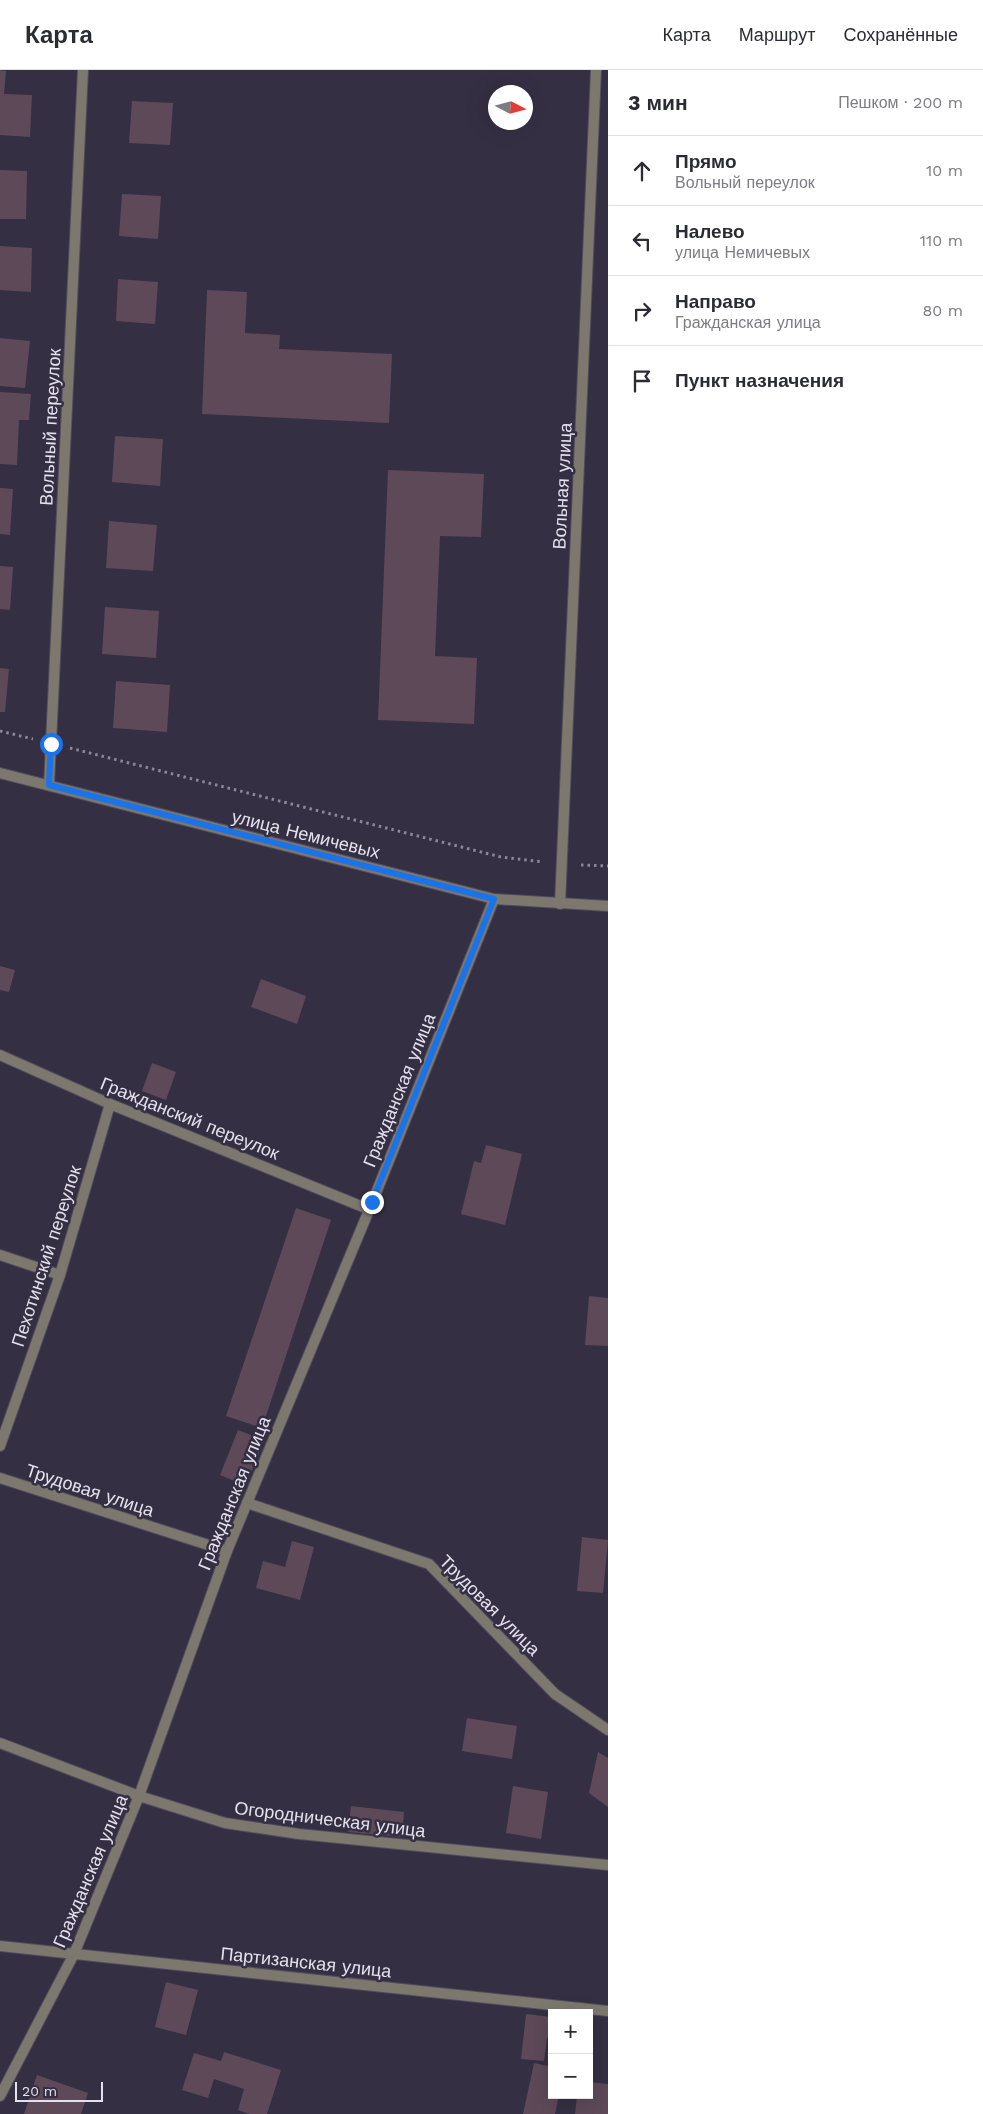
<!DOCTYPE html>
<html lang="ru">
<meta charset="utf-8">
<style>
:root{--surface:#fff;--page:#f7f7f7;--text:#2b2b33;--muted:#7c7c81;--line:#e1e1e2}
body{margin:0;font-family:"Work Sans",sans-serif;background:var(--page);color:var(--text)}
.controls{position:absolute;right:15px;bottom:15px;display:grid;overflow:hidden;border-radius:0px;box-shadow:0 5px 20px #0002}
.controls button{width:45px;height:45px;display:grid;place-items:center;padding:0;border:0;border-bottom:1px solid var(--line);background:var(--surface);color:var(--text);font:25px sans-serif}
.compass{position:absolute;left:488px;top:15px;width:45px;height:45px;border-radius:50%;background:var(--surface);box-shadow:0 5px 20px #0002;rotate:96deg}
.scale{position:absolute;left:15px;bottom:12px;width:88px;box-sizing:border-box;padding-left:5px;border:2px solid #e4e1ee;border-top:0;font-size:14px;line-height:18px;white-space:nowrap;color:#e4e1ee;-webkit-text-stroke:4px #352f43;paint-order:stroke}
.stop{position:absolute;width:15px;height:15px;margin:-11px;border:4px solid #1a73e8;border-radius:50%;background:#fff}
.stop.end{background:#1a73e8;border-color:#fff;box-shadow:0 1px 5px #0008}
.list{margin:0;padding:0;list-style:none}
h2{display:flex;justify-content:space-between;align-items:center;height:65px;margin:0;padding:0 20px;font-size:21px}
h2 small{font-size:16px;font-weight:400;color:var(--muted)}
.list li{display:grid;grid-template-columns:32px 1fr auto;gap:15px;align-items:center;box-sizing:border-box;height:70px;padding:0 20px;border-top:1px solid var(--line)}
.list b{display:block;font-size:19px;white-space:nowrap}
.list p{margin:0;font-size:16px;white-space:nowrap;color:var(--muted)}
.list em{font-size:16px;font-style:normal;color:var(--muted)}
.icon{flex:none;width:28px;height:28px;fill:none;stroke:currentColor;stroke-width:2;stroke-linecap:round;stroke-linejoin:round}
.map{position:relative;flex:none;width:608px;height:2044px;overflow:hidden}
header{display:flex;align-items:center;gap:30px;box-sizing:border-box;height:70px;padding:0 25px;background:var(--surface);border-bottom:1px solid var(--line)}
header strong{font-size:24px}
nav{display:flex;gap:28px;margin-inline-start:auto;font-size:18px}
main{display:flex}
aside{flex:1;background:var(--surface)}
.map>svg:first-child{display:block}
.building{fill:#5d4958}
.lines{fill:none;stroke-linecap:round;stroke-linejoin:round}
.minor-casing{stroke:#514b5e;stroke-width:12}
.tertiary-casing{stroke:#514b5e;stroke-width:12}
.path{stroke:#8c8898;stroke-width:3;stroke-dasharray:2.5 4;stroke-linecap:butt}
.minor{stroke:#7c786e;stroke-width:10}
.tertiary{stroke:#7c786e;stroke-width:10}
.route{stroke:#1a73e8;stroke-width:6}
.labels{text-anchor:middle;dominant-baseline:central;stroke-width:5;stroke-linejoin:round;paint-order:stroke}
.street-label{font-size:18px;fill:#e4e1ee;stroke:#352f43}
</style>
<header>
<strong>Карта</strong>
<nav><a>Карта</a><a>Маршрут</a><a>Сохранённые</a></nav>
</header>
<main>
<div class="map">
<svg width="608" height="2044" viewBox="0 0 608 2044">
<rect width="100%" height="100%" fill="#352f43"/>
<g class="building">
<path d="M 0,0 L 6,1 L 4,24 L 32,25 L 30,67 L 0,65 Z"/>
<path d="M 132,31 L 173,33 L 170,75 L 129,73 Z"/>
<path d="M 0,100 L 27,101 L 26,149 L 0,149 Z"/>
<path d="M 122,124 L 161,126 L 158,169 L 119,166 Z"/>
<path d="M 0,176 L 32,178 L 31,222 L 0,220 Z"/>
<path d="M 118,209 L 158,212 L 155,254 L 116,251 Z"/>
<path d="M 207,220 L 247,222 L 245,263 L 280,265 L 279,279 L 392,284 L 389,353 L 202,344 Z"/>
<path d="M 0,268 L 30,271 L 25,318 L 0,316 Z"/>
<path d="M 0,322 L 31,324 L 29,350 L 19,350 L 17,395 L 0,394 Z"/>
<path d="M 115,366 L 163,369 L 160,416 L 112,412 Z"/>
<path d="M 388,400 L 484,404 L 481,467 L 440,466 L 435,586 L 477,588 L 474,654 L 378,650 Z"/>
<path d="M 0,418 L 13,419 L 10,465 L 0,464 Z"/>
<path d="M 109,451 L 157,455 L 153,501 L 106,498 Z"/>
<path d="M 0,496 L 13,497 L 10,540 L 0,539 Z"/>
<path d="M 105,537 L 159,541 L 156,588 L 102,584 Z"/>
<path d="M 0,598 L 9,599 L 5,642 L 0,642 Z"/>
<path d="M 116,611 L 170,615 L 167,662 L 113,658 Z"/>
<path d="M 0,896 L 15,900 L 9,922 L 0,920 Z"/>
<path d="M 261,909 L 306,926 L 297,954 L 251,937 Z"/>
<path d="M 152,993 L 176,1002 L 166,1030 L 142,1021 Z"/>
<path d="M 486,1075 L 522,1084 L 505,1155 L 461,1144 L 474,1091 L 481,1093 Z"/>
<path d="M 296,1138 L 331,1150 L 262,1358 L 226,1346 Z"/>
<path d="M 589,1226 L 608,1228 L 608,1276 L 585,1275 Z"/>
<path d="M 238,1360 L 264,1370 L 246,1416 L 220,1405 Z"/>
<path d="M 582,1467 L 608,1470 L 603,1523 L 577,1521 Z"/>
<path d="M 292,1471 L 314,1477 L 300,1530 L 256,1518 L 263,1491 L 285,1497 Z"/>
<path d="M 467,1648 L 517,1656 L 512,1689 L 462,1681 Z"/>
<path d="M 598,1682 L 608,1688 L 608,1737 L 589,1723 Z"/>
<path d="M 513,1716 L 548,1722 L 541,1769 L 506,1763 Z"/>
<path d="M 351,1736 L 404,1742 L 402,1767 L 348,1762 Z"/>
<path d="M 166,1912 L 198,1920 L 186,1965 L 155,1957 Z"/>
<path d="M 526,1944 L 552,1947 L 552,1968 L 547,1968 L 544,1991 L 521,1989 Z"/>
<path d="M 224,1982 L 281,2000 L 267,2044 L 249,2044 L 238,2040 L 244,2019 L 214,2009 L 208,2028 L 182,2020 L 194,1983 L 221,1991 Z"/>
<path d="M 534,1993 L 552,1997 L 552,2025 L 559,2025 L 555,2044 L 523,2044 Z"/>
<path d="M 37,2005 L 88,2023 L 81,2044 L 24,2044 Z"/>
<path d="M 589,2012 L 608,2014 L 608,2044 L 575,2044 L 577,2025 L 589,2025 Z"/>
</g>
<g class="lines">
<defs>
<g id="minor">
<path d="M 49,715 L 83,0"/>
<path d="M 0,985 L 110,1034 L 368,1139"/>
<path d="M 0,1185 L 60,1205"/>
<path d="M 0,1376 L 60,1205 L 110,1034"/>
<path d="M 0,1408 L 227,1481"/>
<path d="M 247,1433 L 429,1494 L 555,1624 L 608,1660"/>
<path d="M 0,1673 L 139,1726 L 225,1753 L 299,1764 L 608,1795"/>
<path d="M 0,1876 L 608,1941"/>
<path d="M 0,2026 L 74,1884 L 139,1726 L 227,1481 L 372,1133 L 494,829"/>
</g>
<g id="tertiary">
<path d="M 0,703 L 494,829 L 608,836"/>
<path d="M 560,834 L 596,0"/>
</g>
</defs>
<use href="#minor" class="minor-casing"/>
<use href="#tertiary" class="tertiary-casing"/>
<g class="path">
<path d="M 0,661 L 33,669"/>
<path d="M 70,678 L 501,787 L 543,792"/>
<path d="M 581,795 L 608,796"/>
</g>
<use href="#minor" class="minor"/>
<use href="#tertiary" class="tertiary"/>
</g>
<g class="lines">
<path class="route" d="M 51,674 L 49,715 L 494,829 L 372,1132"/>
</g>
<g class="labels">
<g class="street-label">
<text transform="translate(50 357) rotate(-87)">Вольный переулок</text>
<text transform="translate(562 416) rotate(-87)">Вольная улица</text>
<text transform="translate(306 764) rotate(14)">улица Немичевых</text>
<text transform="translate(399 1020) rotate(-68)">Гражданская улица</text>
<text transform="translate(190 1048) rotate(22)">Гражданский переулок</text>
<text transform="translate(46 1186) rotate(-72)">Пехотинский переулок</text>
<text transform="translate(90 1420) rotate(18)">Трудовая улица</text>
<text transform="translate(234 1423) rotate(-68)">Гражданская улица</text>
<text transform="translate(490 1535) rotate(45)">Трудовая улица</text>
<text transform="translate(330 1749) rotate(7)">Огородническая улица</text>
<text transform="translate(90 1801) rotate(-67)">Гражданская улица</text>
<text transform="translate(306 1892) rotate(6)">Партизанская улица</text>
</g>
</g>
</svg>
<div class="controls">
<button>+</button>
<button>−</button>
</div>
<svg class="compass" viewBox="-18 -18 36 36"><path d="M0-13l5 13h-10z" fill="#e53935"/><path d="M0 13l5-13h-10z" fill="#7c7c81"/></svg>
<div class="scale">20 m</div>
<div class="stop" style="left:51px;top:674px"></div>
<div class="stop end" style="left:372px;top:1132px"></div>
</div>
<aside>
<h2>3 мин<small>Пешком · 200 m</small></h2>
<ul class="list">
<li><svg class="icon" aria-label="ahead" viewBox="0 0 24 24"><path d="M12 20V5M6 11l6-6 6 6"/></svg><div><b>Прямо</b><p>Вольный переулок</p></div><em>10 m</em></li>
<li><svg class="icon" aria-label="left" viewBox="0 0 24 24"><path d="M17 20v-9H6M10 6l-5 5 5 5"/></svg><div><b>Налево</b><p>улица Немичевых</p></div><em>110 m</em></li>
<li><svg class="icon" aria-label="right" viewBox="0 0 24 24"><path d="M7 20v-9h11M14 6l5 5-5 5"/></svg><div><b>Направо</b><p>Гражданская улица</p></div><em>80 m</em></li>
<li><svg class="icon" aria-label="arrive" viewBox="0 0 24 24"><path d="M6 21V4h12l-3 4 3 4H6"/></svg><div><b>Пункт назначения</b></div></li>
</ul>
</aside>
</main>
